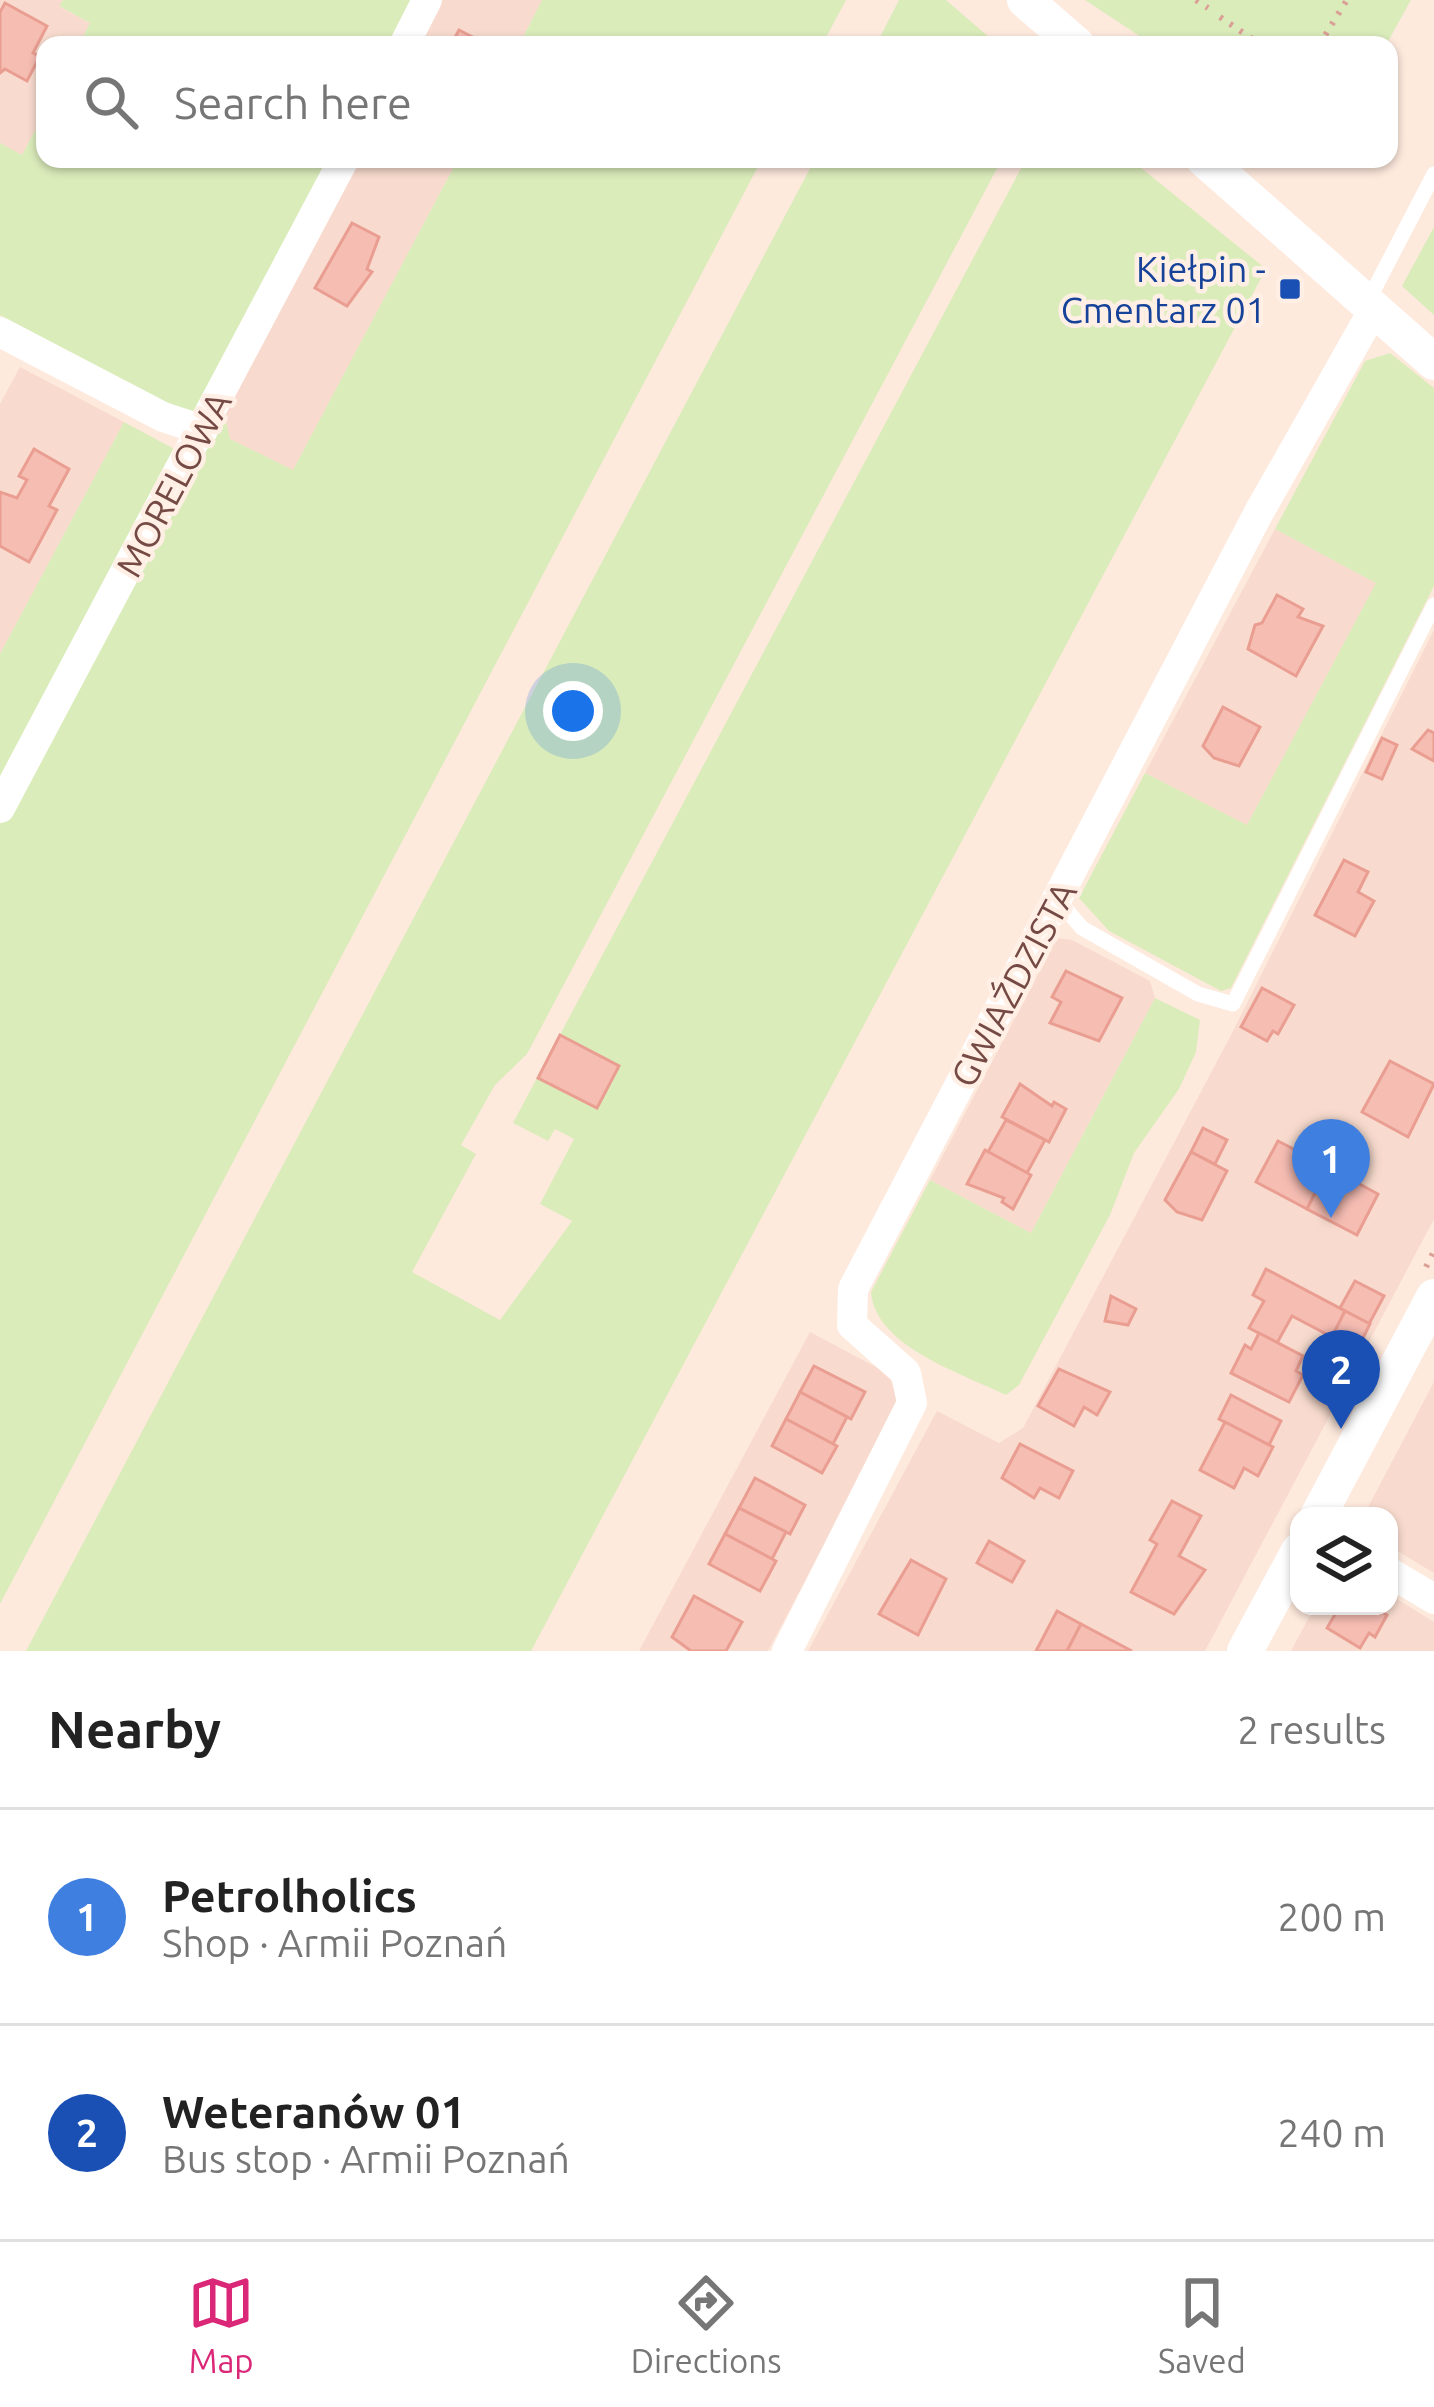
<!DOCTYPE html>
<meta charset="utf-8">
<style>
:root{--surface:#fff;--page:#f6f6f6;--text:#222;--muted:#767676;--line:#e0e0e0;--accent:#db2777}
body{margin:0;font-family:Ubuntu,sans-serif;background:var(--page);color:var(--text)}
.controls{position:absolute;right:36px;bottom:36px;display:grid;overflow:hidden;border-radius:24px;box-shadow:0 3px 9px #0004}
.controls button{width:108px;height:108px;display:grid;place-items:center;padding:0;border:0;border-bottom:3px solid var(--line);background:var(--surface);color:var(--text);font:60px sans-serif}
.you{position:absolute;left:573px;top:711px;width:42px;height:42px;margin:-30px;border:9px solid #fff;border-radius:50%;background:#1a73e8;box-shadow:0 0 0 18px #1a73e833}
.badge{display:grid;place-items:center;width:78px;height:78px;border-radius:50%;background:var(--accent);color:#fff;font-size:39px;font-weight:700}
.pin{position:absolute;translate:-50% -99px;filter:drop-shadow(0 3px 6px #0008)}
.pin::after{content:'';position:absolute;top:63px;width:42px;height:36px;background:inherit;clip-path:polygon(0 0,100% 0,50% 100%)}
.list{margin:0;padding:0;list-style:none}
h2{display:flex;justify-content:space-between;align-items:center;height:156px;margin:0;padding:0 48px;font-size:51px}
h2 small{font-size:39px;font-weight:400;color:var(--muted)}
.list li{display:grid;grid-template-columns:78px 1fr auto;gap:36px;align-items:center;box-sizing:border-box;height:216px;padding:0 48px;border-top:3px solid var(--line)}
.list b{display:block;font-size:45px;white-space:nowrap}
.list p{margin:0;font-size:39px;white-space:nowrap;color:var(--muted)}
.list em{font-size:39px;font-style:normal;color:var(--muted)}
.icon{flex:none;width:66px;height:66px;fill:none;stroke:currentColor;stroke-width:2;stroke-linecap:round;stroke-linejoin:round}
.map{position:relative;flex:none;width:1434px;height:1651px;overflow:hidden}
.search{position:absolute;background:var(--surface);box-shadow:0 3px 9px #0004;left:36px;right:36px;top:36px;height:132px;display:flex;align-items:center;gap:30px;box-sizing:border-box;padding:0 42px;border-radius:24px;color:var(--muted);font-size:45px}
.sheet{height:588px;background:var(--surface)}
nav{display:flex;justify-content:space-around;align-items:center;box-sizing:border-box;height:168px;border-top:3px solid var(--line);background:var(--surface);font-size:33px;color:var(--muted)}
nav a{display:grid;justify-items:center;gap:6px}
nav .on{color:var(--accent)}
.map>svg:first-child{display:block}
.residential{fill:#f8dbce}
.green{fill:#dbecbb}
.building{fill:#f6bdb3;stroke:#ea9e92;stroke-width:3}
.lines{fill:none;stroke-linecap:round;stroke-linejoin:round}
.path{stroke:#daa096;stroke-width:6;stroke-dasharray:3 9;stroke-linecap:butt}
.service{stroke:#fff;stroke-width:15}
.minor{stroke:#fff;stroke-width:30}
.tertiary{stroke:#fff;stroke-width:36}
.transit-dot{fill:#1a4fb4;stroke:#ffefe5;stroke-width:4.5}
.labels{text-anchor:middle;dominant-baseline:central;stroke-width:9;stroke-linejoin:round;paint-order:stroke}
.transit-label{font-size:36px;fill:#164399;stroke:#ffefe5;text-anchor:end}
.street-label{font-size:36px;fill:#754a44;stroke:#ffefe5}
</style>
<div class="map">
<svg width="1434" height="1651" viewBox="0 0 1434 1651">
<rect width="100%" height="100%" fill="#fee9dd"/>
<g class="residential">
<path d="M 0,0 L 63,0 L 60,7 L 90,23 L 79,45 L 45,45 L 45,112 L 22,156 L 0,143 Z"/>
<path d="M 439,0 L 542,0 L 519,45 L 415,45 Z"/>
<path d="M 355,159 L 458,159 L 293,471 L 230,439 L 223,408 Z"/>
<path d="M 20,367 L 124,422 L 0,654 L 0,404 Z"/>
<path d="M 1275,529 L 1377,583 L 1247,826 L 1145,773 Z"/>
<path d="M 1434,630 L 1434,1219 L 1205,1651 L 808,1651 L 937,1411 L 999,1443 L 1023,1428 L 1231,1035 Z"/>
<path d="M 1057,938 L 1072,940 L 1150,981 L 1155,998 L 1031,1233 L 930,1180 Z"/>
<path d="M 810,1332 L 889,1374 L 898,1405 L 768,1651 L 639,1651 Z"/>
<path d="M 1434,1382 L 1434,1573 L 1389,1546 L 1389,1516 L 1366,1511 Z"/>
<path d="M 1389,1594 L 1434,1622 L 1434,1651 L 1291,1651 L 1315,1606 L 1389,1606 Z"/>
</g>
<g class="green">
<path d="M 63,0 L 416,0 L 392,45 L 79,45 L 90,23 L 59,6 Z"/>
<path d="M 542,0 L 846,0 L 822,45 L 519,45 Z"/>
<path d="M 899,0 L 946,0 L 998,45 L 876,45 Z"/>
<path d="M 1085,0 L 1411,0 L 1386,45 L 1138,45 L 1141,37 Z"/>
<path d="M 45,112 L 45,159 L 331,159 L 193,418 L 0,315 L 0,143 L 22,155 Z"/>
<path d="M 458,159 L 762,159 L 0,1604 L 0,824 L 223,408 L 230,439 L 293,470 Z"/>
<path d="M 815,159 L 1002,159 L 527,1054 L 495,1085 L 461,1145 L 476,1154 L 412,1272 L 500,1320 L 572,1221 L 540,1204 L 574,1139 L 555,1129 L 548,1141 L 513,1123 L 1026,159 L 1130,159 L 1266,269 L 531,1651 L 26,1651 Z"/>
<path d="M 1434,227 L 1434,315 L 1402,286 Z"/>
<path d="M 1390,353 L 1434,388 L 1434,586 L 1231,988 L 1221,991 L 1109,931 L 1079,898 L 1145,773 L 1247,825 L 1376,583 L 1275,529 L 1365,361 Z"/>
<path d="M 124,422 L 180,452 L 0,793 L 0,654 Z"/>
<path d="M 1155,998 L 1200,1020 L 1196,1052 L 1179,1089 L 1134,1153 L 1110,1215 L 1019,1385 L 1006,1395 C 964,1374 875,1347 871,1292 L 930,1180 L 1031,1233 Z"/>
</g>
<g class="building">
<path d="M 5,3 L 47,26 L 33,53 L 40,56 L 27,81 L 5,69 L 0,73 L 0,12 Z"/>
<path d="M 459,30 L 488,45 L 451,45 Z"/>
<path d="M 352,223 L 379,237 L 367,269 L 372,272 L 347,306 L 315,288 Z"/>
<path d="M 34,449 L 69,469 L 49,506 L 57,510 L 29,562 L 0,546 L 0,492 L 17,498 L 27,480 L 19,476 Z"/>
<path d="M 1277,595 L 1303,609 L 1298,617 L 1323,626 L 1296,676 L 1248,649 L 1255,625 L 1262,623 Z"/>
<path d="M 1223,707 L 1260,727 L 1239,766 L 1214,758 L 1203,746 Z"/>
<path d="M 1428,730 L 1434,733 L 1434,761 L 1412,749 Z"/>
<path d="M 1382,738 L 1397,745 L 1382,779 L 1366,772 Z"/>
<path d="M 1344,860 L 1368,872 L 1358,892 L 1374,901 L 1355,936 L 1315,915 Z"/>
<path d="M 1066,971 L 1122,998 L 1099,1041 L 1050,1023 L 1061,1002 L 1052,997 Z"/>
<path d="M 1262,988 L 1294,1005 L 1278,1034 L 1273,1031 L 1267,1041 L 1241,1027 Z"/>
<path d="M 560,1035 L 619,1066 L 597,1108 L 538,1078 Z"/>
<path d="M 1390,1061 L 1434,1084 L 1408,1137 L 1362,1112 Z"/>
<path d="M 1020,1084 L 1052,1106 L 1054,1102 L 1066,1109 L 1049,1142 L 1002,1117 Z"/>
<path d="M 1006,1120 L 1045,1140 L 1027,1173 L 988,1152 Z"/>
<path d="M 1203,1128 L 1227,1140 L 1215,1164 L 1191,1152 Z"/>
<path d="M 1278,1141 L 1328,1167 L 1307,1209 L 1256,1182 Z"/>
<path d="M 985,1150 L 1031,1175 L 1013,1209 L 1002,1202 L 1004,1198 L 967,1184 Z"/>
<path d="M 1191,1152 L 1227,1171 L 1202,1220 L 1177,1212 L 1165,1200 Z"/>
<path d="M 1328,1167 L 1378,1194 L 1357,1235 L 1307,1209 Z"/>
<path d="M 1266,1269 L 1345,1311 L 1332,1337 L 1292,1316 L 1277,1343 L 1249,1328 L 1264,1301 L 1253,1295 Z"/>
<path d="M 1355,1281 L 1384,1296 L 1369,1324 L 1340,1308 Z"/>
<path d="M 1111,1296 L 1136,1309 L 1128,1325 L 1105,1321 Z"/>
<path d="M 1345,1311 L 1370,1324 L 1358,1348 L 1332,1337 Z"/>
<path d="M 1259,1333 L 1303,1356 L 1296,1371 L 1303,1375 L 1289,1402 L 1231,1373 L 1245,1345 L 1251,1349 Z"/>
<path d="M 814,1366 L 865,1392 L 851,1419 L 800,1392 Z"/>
<path d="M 1059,1369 L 1110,1392 L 1097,1415 L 1084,1407 L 1074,1426 L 1038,1406 Z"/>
<path d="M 800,1392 L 847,1417 L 833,1444 L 786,1419 Z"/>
<path d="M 1231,1395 L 1281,1421 L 1269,1445 L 1219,1419 Z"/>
<path d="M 786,1419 L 837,1446 L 822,1473 L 772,1446 Z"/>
<path d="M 1225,1422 L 1273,1447 L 1258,1476 L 1244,1468 L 1234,1488 L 1200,1470 Z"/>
<path d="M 1020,1444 L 1073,1471 L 1059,1498 L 1040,1488 L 1034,1498 L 1002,1478 Z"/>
<path d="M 755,1478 L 805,1505 L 790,1534 L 739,1508 Z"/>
<path d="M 1172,1501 L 1201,1516 L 1179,1556 L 1205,1570 L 1174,1614 L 1131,1592 L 1157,1544 L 1150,1540 Z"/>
<path d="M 739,1508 L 786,1532 L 772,1559 L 725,1534 Z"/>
<path d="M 725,1534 L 776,1561 L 760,1591 L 709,1564 Z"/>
<path d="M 989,1541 L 1024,1561 L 1012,1582 L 977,1563 Z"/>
<path d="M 911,1560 L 946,1579 L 918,1635 L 879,1614 Z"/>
<path d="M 694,1596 L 742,1622 L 726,1651 L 691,1651 L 672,1637 Z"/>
<path d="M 1340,1606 L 1371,1606 L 1387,1615 L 1375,1637 L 1369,1633 L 1360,1648 L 1327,1628 Z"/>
<path d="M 1057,1611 L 1081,1624 L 1067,1651 L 1036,1651 Z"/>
<path d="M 1081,1624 L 1132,1651 L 1067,1651 Z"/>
</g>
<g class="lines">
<g class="path">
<path d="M 1196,0 L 1208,8"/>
<path d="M 1220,17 L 1261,45"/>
<path d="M 1319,45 L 1347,0"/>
<path d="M 1426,1267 L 1434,1251"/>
</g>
<g class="service">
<path d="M 1366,305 L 1434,174"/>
<path d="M 1057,899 L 1082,928 L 1198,994 L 1233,1004 L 1434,605"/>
</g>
<g class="minor">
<path d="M 404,45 L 427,0"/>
<path d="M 0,332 L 163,417 L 203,430"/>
<path d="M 0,808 L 344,159"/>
<path d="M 1389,1572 L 1434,1599"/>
<path d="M 787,1651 L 912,1403 L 906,1373 L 852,1325 L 853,1289 L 1258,514 L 1373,311"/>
</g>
<g class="tertiary">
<path d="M 1025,0 L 1077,45"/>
<path d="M 1204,159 L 1434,362"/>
<path d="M 1318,1516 L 1434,1297"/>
<path d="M 1245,1651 L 1299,1551"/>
</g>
</g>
<rect class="transit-dot" x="1278" y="277" width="24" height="24" rx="6"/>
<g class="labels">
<g class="transit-label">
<text x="1266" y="268">Kiełpin -<tspan x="1266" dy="41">Cmentarz 01</tspan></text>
</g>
<g class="street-label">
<text transform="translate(173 484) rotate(-62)">MORELOWA</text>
<text transform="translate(1013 984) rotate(-62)">GWIAŹDZISTA</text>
</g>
</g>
</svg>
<div class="controls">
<button><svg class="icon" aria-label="layers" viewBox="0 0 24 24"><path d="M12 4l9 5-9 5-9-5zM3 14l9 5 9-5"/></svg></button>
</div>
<div class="you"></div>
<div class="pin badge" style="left:1331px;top:1218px;background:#3f7fe0">1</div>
<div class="pin badge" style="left:1341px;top:1429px;background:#1a4fb4">2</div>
<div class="search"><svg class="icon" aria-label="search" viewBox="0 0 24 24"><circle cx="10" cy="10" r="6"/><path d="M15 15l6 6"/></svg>Search here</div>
</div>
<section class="sheet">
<h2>Nearby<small>2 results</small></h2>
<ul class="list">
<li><span class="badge" style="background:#3f7fe0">1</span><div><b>Petrolholics</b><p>Shop · Armii Poznań</p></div><em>200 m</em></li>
<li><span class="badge" style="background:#1a4fb4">2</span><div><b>Weteranów 01</b><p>Bus stop · Armii Poznań</p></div><em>240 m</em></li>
</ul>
</section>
<nav>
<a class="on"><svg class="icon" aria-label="map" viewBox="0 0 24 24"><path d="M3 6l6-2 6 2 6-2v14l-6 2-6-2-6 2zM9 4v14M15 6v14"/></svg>Map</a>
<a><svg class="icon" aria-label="directions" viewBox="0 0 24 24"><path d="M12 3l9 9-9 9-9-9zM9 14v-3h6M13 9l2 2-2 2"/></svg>Directions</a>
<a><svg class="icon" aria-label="saved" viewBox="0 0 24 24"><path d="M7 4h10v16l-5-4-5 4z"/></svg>Saved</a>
</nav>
